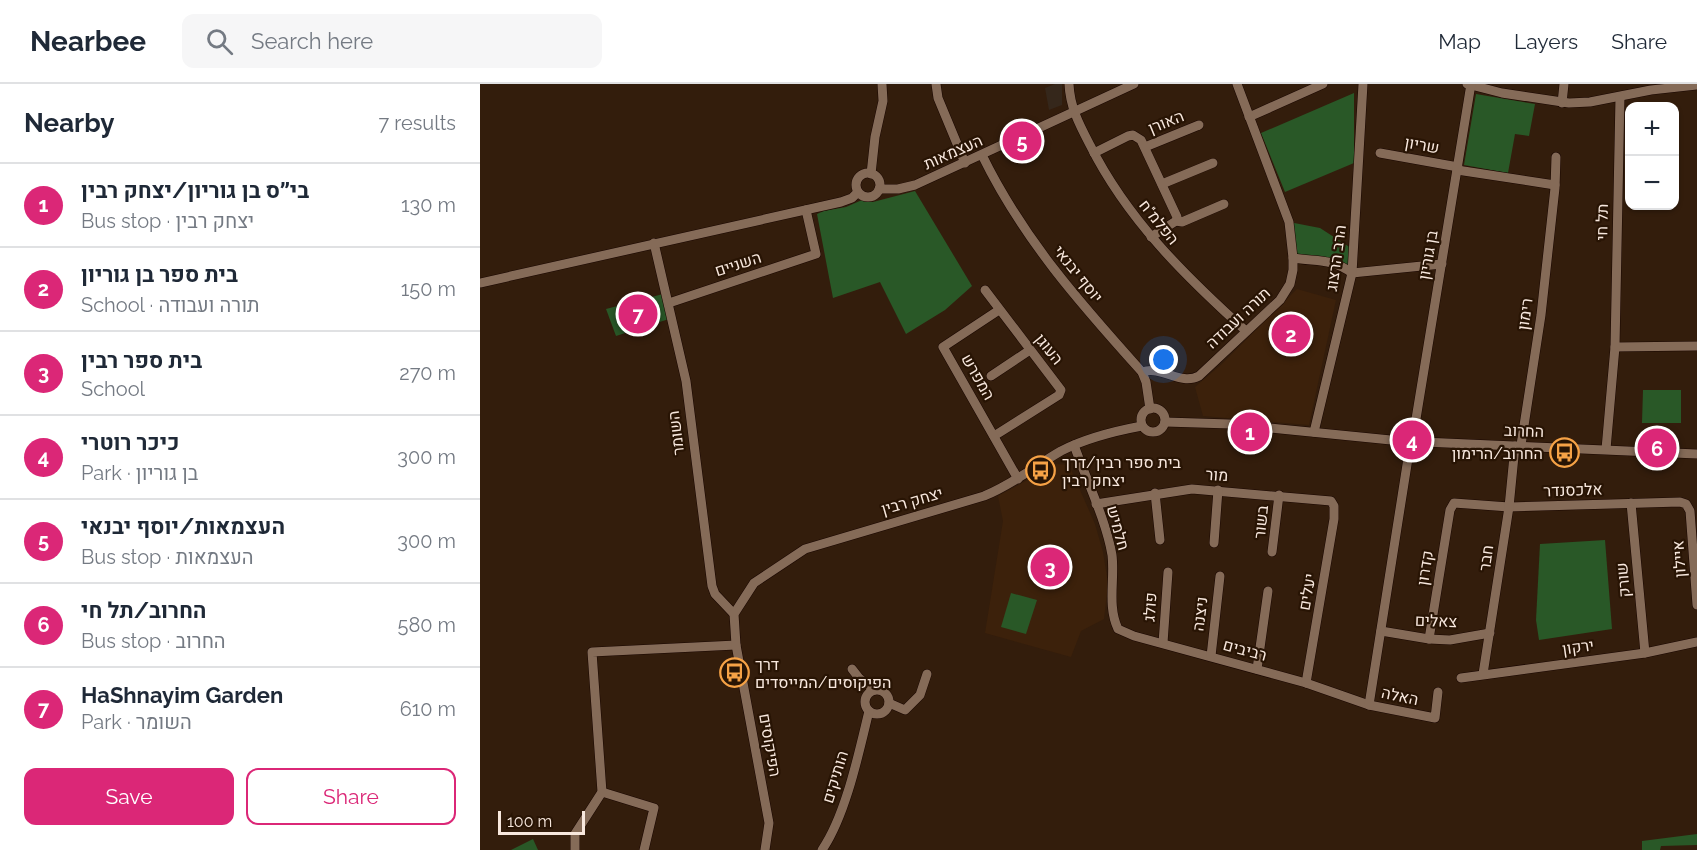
<!DOCTYPE html>
<meta charset="utf-8">
<style>
:root{--surface:#fff;--page:#f6f6f7;--text:#1f2937;--muted:#747a83;--line:#e0e1e3;--accent:#db2777}
body{margin:0;font-family:Raleway,Heebo,sans-serif;background:var(--page);color:var(--text)}
.controls{position:absolute;right:18px;top:18px;display:grid;overflow:hidden;border-radius:12px;box-shadow:0 2px 4px #0004}
.controls button{width:54px;height:54px;display:grid;place-items:center;padding:0;border:0;border-bottom:2px solid var(--line);background:var(--surface);color:var(--text);font:30px sans-serif}
.scale{position:absolute;left:18px;bottom:15px;width:87px;box-sizing:border-box;padding-left:6px;border:3px solid #f8e8de;border-top:0;font-size:16px;line-height:21px;white-space:nowrap;color:#f8e8de;-webkit-text-stroke:4px #281404;paint-order:stroke}
.you{position:absolute;left:684px;top:276px;width:21px;height:21px;margin:-15px;border:4px solid #fff;border-radius:50%;background:#1a73e8;box-shadow:0 0 0 9px #1a73e833}
.badge{display:grid;place-items:center;width:39px;height:39px;border-radius:50%;background:var(--accent);color:#fff;font-size:20px;font-weight:700}
.pin{position:absolute;translate:-50% -50%;border:3px solid #fff;box-shadow:0 2px 6px #0006}
.list{margin:0;padding:0;list-style:none}
h2{display:flex;justify-content:space-between;align-items:center;height:78px;margin:0;padding:0 24px;font-size:26px}
h2 small{font-size:20px;font-weight:400;color:var(--muted)}
.list li{display:grid;grid-template-columns:39px 1fr auto;gap:18px;align-items:center;box-sizing:border-box;height:84px;padding:0 24px;border-top:2px solid var(--line)}
.list b{display:block;font-size:22px;white-space:nowrap}
.list p{margin:0;font-size:20px;white-space:nowrap;color:var(--muted)}
.list em{font-size:20px;font-style:normal;color:var(--muted)}
.actions{display:flex;gap:12px;padding:18px 24px}
.actions a{flex:1;padding:14px 0;border:2px solid var(--accent);border-radius:12px;text-align:center;font-size:21px;color:var(--accent)}
.actions .main{background:var(--accent);color:#fff}
.icon{flex:none;width:33px;height:33px;fill:none;stroke:currentColor;stroke-width:2;stroke-linecap:round;stroke-linejoin:round}
.map{position:relative;flex:none;width:1217px;height:766px;overflow:hidden}
header{display:flex;align-items:center;gap:36px;box-sizing:border-box;height:84px;padding:0 30px;background:var(--surface);border-bottom:2px solid var(--line)}
header strong{font-size:28px}
nav{display:flex;gap:33px;margin-inline-start:auto;font-size:21px}
.search{width:420px;height:54px;background:var(--page);display:flex;align-items:center;gap:15px;box-sizing:border-box;padding:0 21px;border-radius:12px;color:var(--muted);font-size:22px}
main{display:flex}
aside{flex:1;background:var(--surface)}
.map>svg:first-child{display:block}
.commercial{fill:#35271b}
.built{fill:#3c210b}
.green{fill:#295827}
.lines{fill:none;stroke-linecap:round;stroke-linejoin:round}
.minor-casing{stroke:#190600;stroke-width:10}
.minor{stroke:#856b58;stroke-width:9}
.labels{text-anchor:middle;dominant-baseline:central;stroke-width:4.5;stroke-linejoin:round;paint-order:stroke}
.street-label{font-size:16px;fill:#f8e8de;stroke:#281404}
.poi-label{font-size:16px;fill:#f8e8de;stroke:#281404;text-anchor:start}
</style>
<header>
<strong>Nearbee</strong>
<div class="search"><svg class="icon" aria-label="search" viewBox="0 0 24 24"><circle cx="10" cy="10" r="6"/><path d="M15 15l6 6"/></svg>Search here</div>
<nav><a>Map</a><a>Layers</a><a>Share</a></nav>
</header>
<main>
<aside>
<h2>Nearby<small>7 results</small></h2>
<ul class="list">
<li><span class="badge">1</span><div><b>בי״ס בן גוריון/יצחק רבין</b><p>Bus stop · יצחק רבין</p></div><em>130 m</em></li>
<li><span class="badge">2</span><div><b>בית ספר בן גוריון</b><p>School · תורה ועבודה</p></div><em>150 m</em></li>
<li><span class="badge">3</span><div><b>בית ספר רבין</b><p>School</p></div><em>270 m</em></li>
<li><span class="badge">4</span><div><b>כיכר רוטרי</b><p>Park · בן גוריון</p></div><em>300 m</em></li>
<li><span class="badge">5</span><div><b>העצמאות/יוסף יבנאי</b><p>Bus stop · העצמאות</p></div><em>300 m</em></li>
<li><span class="badge">6</span><div><b>החרוב/תל חי</b><p>Bus stop · החרוב</p></div><em>580 m</em></li>
<li><span class="badge">7</span><div><b>HaShnayim Garden</b><p>Park · השומר</p></div><em>610 m</em></li>
</ul>
<div class="actions"><a class="main">Save</a><a>Share</a></div>
</aside>
<div class="map">
<svg width="1217" height="766" viewBox="0 0 1217 766">
<rect width="100%" height="100%" fill="#331d0c"/>
<path class="commercial" d="M 575,0 L 582,0 L 582,21 L 569,26 L 565,4 Z"/>
<g class="built">
<path d="M 817,205 L 856,216 L 829,341 L 723,332 L 715,303 L 742,280 Z"/>
<path d="M 577,380 L 589,381 L 615,440 L 623,468 L 628,499 L 624,535 L 601,547 L 591,573 L 505,549 L 523,437 L 518,412 Z"/>
</g>
<g class="green">
<path d="M 874,9 L 874,79 L 805,108 L 781,49 Z"/>
<path d="M 996,10 L 1055,20 L 1049,52 L 1035,50 L 1028,89 L 984,81 Z"/>
<path d="M 435,107 L 492,202 L 465,226 L 426,250 L 400,198 L 353,214 L 337,130 L 344,127 L 366,123 L 382,116 L 393,118 Z"/>
<path d="M 809,138 L 840,144 L 874,166 L 872,189 L 860,181 L 813,174 Z"/>
<path d="M 183,210 L 189,235 L 136,252 L 126,225 Z"/>
<path d="M 1163,306 L 1201,306 L 1201,339 L 1162,339 Z"/>
<circle cx="932" cy="358" r="8"/>
<path d="M 1125,456 L 1132,545 L 1059,556 L 1056,536 L 1060,460 Z"/>
<path d="M 531,509 L 557,516 L 546,550 L 521,543 Z"/>
<path d="M 1217,750 L 1217,761 L 1181,762 L 1180,766 L 1162,766 L 1162,757 Z"/>
<path d="M 53,755 L 58,766 L 31,766 Z"/>
</g>
<g class="lines">
<defs>
<g id="minor">
<path d="M 456,0 L 458,14 L 485,79"/>
<path d="M 589,0 C 590,23 599,40 610,61 C 647,135 705,192 766,247"/>
<path d="M 987,0 L 1022,9 L 1089,19 L 1110,18 L 1171,6 L 1217,1"/>
<path d="M 1082,19 L 1084,0"/>
<path d="M 769,33 L 843,0"/>
<path d="M 665,63 L 719,41"/>
<path d="M 614,69 L 648,52 L 653,51 L 661,56 L 697,133 L 696,137 L 671,153"/>
<path d="M 900,69 L 978,83"/>
<path d="M 502,71 C 543,155 600,219 662,288 L 666,298 L 670,325"/>
<path d="M 977,86 L 1075,101"/>
<circle cx="388" cy="101" r="12"/>
<path d="M 391,90 L 395,53 L 403,17 L 402,0"/>
<path d="M 682,100 L 733,79"/>
<path d="M 399,105 L 418,105 L 435,101 L 654,0"/>
<path d="M 696,137 L 702,138 L 744,120"/>
<path d="M 174,159 L 206,297 L 232,502 L 235,510 L 254,530"/>
<path d="M 813,174 C 837,178 851,174 872,189 L 962,180"/>
<path d="M 0,199 L 361,118 L 372,114 L 378,108"/>
<path d="M 505,206 L 581,306 L 579,311 L 514,352"/>
<path d="M 189,219 L 336,170 L 326,126"/>
<path d="M 519,226 L 463,263 L 538,395"/>
<path d="M 1135,263 L 1217,262"/>
<path d="M 662,288 C 682,281 700,302 719,292 L 800,216 L 810,200 L 813,186 L 813,174 L 809,138 L 757,0"/>
<path d="M 511,292 L 550,266"/>
<circle cx="673" cy="336" r="12"/>
<path d="M 685,338 L 750,340 L 921,357"/>
<circle cx="932" cy="357" r="11"/>
<path d="M 934,347 L 991,0"/>
<path d="M 834,348 L 872,189 L 883,0"/>
<path d="M 943,358 L 1217,370"/>
<path d="M 594,361 C 606,395 626,436 632,471 C 635,495 627,522 638,545 L 654,552 L 826,599 L 889,621 L 955,634 L 958,608"/>
<path d="M 1041,361 L 1061,231 L 1075,104 L 1076,73"/>
<path d="M 1126,365 L 1135,263 L 1140,13"/>
<path d="M 675,409 L 680,456"/>
<path d="M 1151,419 L 1165,569"/>
<path d="M 616,420 L 712,405 L 851,417 L 854,422 L 854,435 L 826,599"/>
<path d="M 734,459 L 738,406"/>
<path d="M 792,468 L 799,411"/>
<path d="M 901,547 L 949,555 L 970,556 L 1010,549"/>
<path d="M 949,555 L 970,426 L 974,419 L 1029,423 L 1200,418 L 1206,420 L 1210,427 L 1217,521"/>
<path d="M 683,559 L 688,488"/>
<path d="M 731,572 L 740,492"/>
<path d="M 372,585 L 379,594 L 394,606"/>
<path d="M 777,585 L 788,507"/>
<path d="M 1003,590 L 1029,423 L 1035,362"/>
<path d="M 981,594 L 1165,569 L 1217,558"/>
<circle cx="397" cy="618" r="12"/>
<path d="M 409,619 L 425,626 L 440,611 L 447,590"/>
<path d="M 889,621 L 929,368"/>
<path d="M 122,708 L 174,724 L 164,766"/>
<path d="M 95,766 L 95,750 L 122,708 L 112,568 L 256,561"/>
<path d="M 285,766 L 289,739 L 256,561 L 254,530 L 274,499 L 325,465 L 504,412 C 532,401 555,382 581,367 C 606,354 635,347 662,342"/>
<path d="M 342,766 C 366,731 379,668 389,627"/>
</g>
</defs>
<use href="#minor" class="minor-casing"/>
<use href="#minor" class="minor"/>
</g>
<defs>
<symbol id="bus-ring" viewBox="-11 -11 22 22"><circle r="9.5" fill="#281404" stroke="#f6a246" stroke-width="1.5"/><path d="M-5-6H5V4H4V6H2V4H-2V6H-4V4H-5ZM-3.5-4V0h7V-4ZM-3.5 1.2v1.5H-2V1.2ZM2 1.2v1.5H3.5V1.2Z" fill="#f6a246"/></symbol>
</defs>
<g fill-rule="evenodd">
<use href="#bus-ring" x="1068" y="352" width="33" height="33"/>
<use href="#bus-ring" x="544" y="370" width="33" height="33"/>
<use href="#bus-ring" x="238" y="572" width="33" height="33"/>
</g>
<g class="labels">
<g class="street-label">
<text transform="translate(686 38) rotate(-22)">האורן</text>
<text transform="translate(942 61) rotate(10)">שריון</text>
<text transform="translate(473 68) rotate(-24)">העצמאות</text>
<text transform="translate(679 138) rotate(51)">הפלמ"ח</text>
<text transform="translate(1122 138) rotate(-89)">תל חי</text>
<text transform="translate(948 171) rotate(-80)">בן גוריון</text>
<text transform="translate(856 174) rotate(-82)">הרב הרצוג</text>
<text transform="translate(258 180) rotate(-18)">השניים</text>
<text transform="translate(598 190) rotate(51)">יוסף יבנאי</text>
<text transform="translate(1045 230) rotate(-82)">רימון</text>
<text transform="translate(758 234) rotate(-43)">תורה ועבודה</text>
<text transform="translate(569 265) rotate(51)">העוגן</text>
<text transform="translate(498 293) rotate(60)">המפרש</text>
<text transform="translate(1044 347) rotate(2)">החרוב</text>
<text transform="translate(196 349) rotate(-97)">השומר</text>
<text transform="translate(737 391) rotate(4)">מור</text>
<text transform="translate(1093 406) rotate(-2)">אלכסנדר</text>
<text transform="translate(432 417) rotate(-16)">יצחק רבין</text>
<text transform="translate(781 438) rotate(-84)">בשור</text>
<text transform="translate(638 444) rotate(74)">חלמיש</text>
<text transform="translate(1006 474) rotate(-82)">חבר</text>
<text transform="translate(1199 475) rotate(-94)">איילון</text>
<text transform="translate(945 484) rotate(-81)">קדרון</text>
<text transform="translate(1143 496) rotate(-95)">שורק</text>
<text transform="translate(827 508) rotate(-80)">יעלים</text>
<text transform="translate(670 523) rotate(-86)">פולג</text>
<text transform="translate(720 530) rotate(-83)">ניצנה</text>
<text transform="translate(956 537) rotate(2)">צאלים</text>
<text transform="translate(1098 563) rotate(-8)">ירקון</text>
<text transform="translate(765 566) rotate(15)">רביבים</text>
<text transform="translate(920 612) rotate(12)">האלה</text>
<text transform="translate(290 661) rotate(80)">הפיקוסים</text>
<text transform="translate(355 693) rotate(-73)">הותיקים</text>
</g>
<g class="poi-label">
<text x="1063" y="369" text-anchor="end">החרוב/הרימון</text>
<text x="582" y="378">בית ספר רבין/דרך<tspan x="582" dy="18">יצחק רבין</tspan></text>
<text x="275" y="580">דרך<tspan x="275" dy="18">הפיקוסים/המייסדים</tspan></text>
</g>
</g>
</svg>
<div class="controls">
<button>+</button>
<button>−</button>
</div>
<div class="scale">100 m</div>
<div class="you"></div>
<div class="pin badge" style="left:770px;top:348px">1</div>
<div class="pin badge" style="left:811px;top:250px">2</div>
<div class="pin badge" style="left:570px;top:483px">3</div>
<div class="pin badge" style="left:932px;top:356px">4</div>
<div class="pin badge" style="left:542px;top:57px">5</div>
<div class="pin badge" style="left:1177px;top:364px">6</div>
<div class="pin badge" style="left:158px;top:230px">7</div>
</div>
</main>
